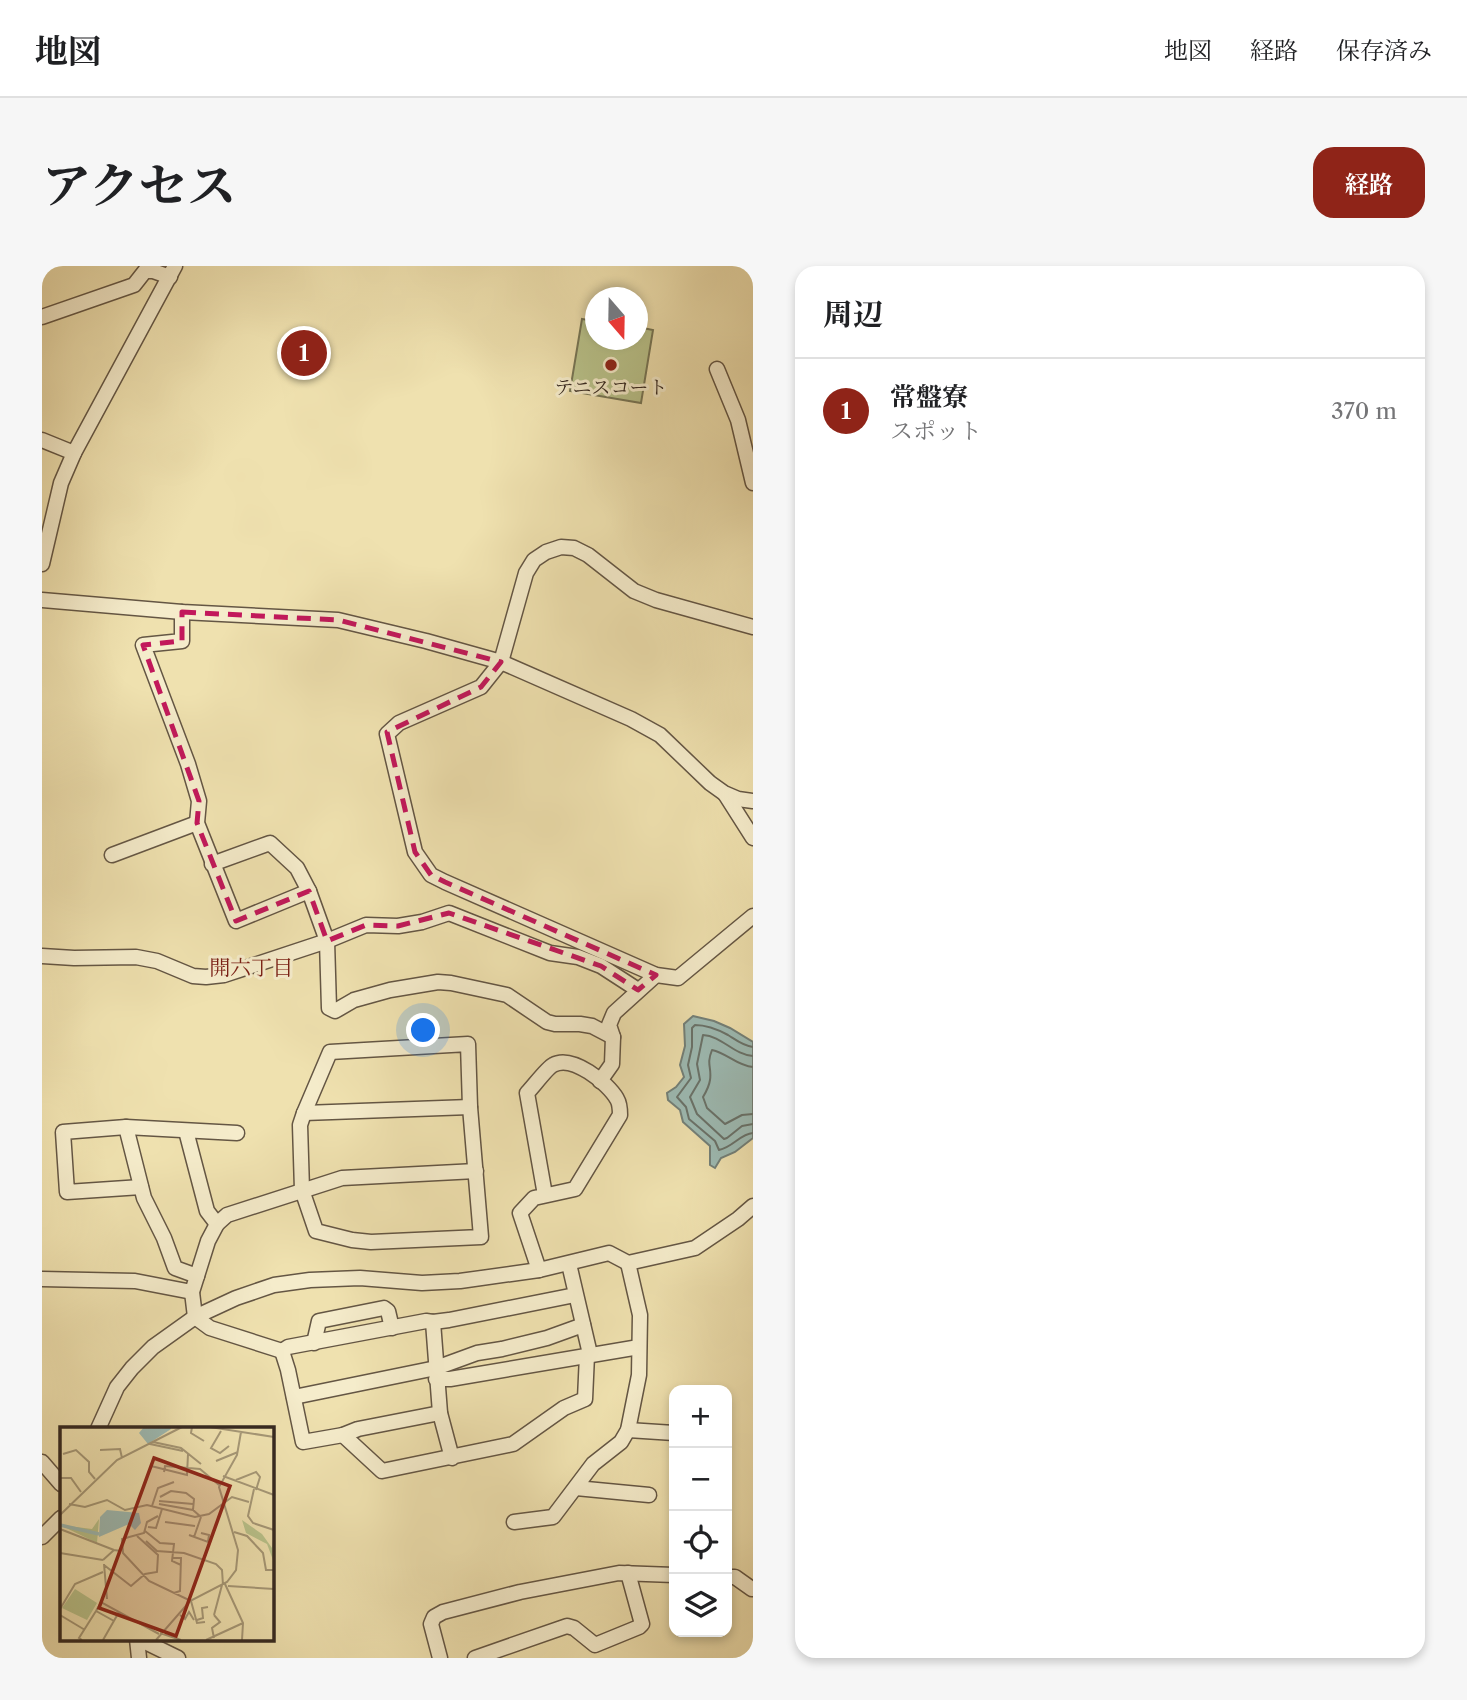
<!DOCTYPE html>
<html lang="ja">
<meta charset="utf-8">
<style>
:root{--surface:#fff;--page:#f6f6f6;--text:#202124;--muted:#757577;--line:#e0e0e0;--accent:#8f2418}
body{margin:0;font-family:"Libre Caslon Text","Noto Serif JP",serif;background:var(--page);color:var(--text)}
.controls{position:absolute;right:21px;bottom:21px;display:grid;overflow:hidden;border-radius:14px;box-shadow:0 4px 10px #0003}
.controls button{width:63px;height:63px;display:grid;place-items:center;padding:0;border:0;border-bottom:2px solid var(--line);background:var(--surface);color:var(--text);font:35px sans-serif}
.compass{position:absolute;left:543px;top:21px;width:63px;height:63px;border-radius:50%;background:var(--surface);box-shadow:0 4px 10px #0003;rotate:160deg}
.you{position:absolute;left:382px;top:765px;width:24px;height:24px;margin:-18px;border:5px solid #fff;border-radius:50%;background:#1a73e8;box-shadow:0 0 0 10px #1a73e833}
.badge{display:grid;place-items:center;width:46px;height:46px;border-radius:50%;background:var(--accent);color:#fff;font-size:23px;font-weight:700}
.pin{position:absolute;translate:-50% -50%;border:4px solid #fff;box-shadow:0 2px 7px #0006}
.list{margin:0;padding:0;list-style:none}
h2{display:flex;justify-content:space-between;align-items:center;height:91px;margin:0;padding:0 28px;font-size:30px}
h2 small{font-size:23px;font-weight:400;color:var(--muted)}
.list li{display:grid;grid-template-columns:46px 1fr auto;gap:21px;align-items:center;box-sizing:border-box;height:105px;padding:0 28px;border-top:2px solid var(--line)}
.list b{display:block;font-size:26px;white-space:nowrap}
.list p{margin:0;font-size:23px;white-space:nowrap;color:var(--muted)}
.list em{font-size:23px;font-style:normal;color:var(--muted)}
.icon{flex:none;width:38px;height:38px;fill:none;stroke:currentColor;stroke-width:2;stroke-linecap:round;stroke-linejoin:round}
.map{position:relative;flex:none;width:711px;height:1392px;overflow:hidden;border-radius:21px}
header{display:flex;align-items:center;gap:42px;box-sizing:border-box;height:98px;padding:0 35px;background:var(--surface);border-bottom:2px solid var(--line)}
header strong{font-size:33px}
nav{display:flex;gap:38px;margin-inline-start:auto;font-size:24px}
.intro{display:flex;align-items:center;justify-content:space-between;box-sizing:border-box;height:168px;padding:0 42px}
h1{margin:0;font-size:49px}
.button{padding:18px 32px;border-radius:21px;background:var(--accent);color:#fff;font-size:24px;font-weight:700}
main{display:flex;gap:42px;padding:0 42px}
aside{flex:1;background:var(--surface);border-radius:21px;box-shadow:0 4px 10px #0003}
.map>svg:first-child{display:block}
.green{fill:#b9c38b;stroke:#777656;stroke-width:2}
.water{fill:#9dbbb4;stroke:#738079;stroke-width:2}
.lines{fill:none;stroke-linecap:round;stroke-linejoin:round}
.shore{stroke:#69726a;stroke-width:2}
.minor-casing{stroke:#645644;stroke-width:17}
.minor{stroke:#f5eccb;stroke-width:14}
.marked{fill:none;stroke:#c2185b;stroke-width:5;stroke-dasharray:14 9;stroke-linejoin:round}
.poi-dot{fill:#8f2418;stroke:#f5eccb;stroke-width:2.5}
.labels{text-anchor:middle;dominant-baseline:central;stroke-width:6;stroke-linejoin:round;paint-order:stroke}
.poi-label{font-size:19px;fill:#352820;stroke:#f5eccb}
.neighbourhood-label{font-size:21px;fill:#7a1f14;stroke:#f5eccb}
.inset-river{fill:none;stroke:#9dbbb4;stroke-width:3.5}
.inset-road{fill:none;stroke:#a59776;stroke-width:2}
.view{fill:#8f2418;fill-opacity:0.15;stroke:#8f2418;stroke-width:3.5}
.inset-edge{fill:none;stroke:#352820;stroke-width:3.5}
</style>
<header>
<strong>地図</strong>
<nav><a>地図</a><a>経路</a><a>保存済み</a></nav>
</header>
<div class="intro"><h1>アクセス</h1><a class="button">経路</a></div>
<main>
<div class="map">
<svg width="711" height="1392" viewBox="0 0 711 1392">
<rect width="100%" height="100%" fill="#efe1af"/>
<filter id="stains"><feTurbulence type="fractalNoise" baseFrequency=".00286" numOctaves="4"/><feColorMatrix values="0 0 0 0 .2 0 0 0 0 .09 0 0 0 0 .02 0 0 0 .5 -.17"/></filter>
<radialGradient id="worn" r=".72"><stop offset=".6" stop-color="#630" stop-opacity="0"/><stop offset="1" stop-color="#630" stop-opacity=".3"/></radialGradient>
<path class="green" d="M 540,53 L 553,55 L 554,74 L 596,74 L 596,61 L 611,64 L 599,137 L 528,125 Z"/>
<path class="water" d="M 651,750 L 672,755 L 688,762 L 711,776 L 711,872 L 693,886 L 679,892 L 673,902 L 668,899 L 668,880 L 641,856 L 638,844 L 626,834 L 625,827 L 634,821 L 642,811 L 638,799 L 643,780 L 642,758 Z"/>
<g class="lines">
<g class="shore">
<path d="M 711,781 C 701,780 694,774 686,769 C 675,763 664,759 653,759 L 650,762 L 650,781 L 646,799 L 649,812 L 635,831 L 644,841 L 647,853 L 673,875 L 677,884 C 691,881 698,868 711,867"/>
<path d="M 711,790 C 692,789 680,770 661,769 L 655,798 L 658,814 L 648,831 L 655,848 L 682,873 L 685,872 L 700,860 L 711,858"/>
<path d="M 711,801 C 695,800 685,787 670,784 C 664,799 670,801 668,814 C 667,821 664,826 661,831 L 665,842 L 683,858 L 700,849 L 711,848"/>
</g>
<defs>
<g id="minor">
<path d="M 0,51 L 92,19 L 103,5 L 111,5 L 128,11"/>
<path d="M 675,103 L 696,154 L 711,217"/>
<path d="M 0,174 L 32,187"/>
<path d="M 0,298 L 19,217 L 32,187 L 133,0"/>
<path d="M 0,334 L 140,346 L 296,354 L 384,375 L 459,396 L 589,453 L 618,469 L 668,517 L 682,527 L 696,533 L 711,535"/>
<path d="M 140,346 L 140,375 L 101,379 L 146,498 L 157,535 L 155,557 L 194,655 L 267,625"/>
<path d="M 711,361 L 614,334 L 592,325 L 546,289 L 532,282 L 519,281 L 504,286 L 492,294 L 484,307 L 459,396 L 439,421 L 357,457 L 345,468 L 373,586 L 389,609 L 403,616 L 614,709 L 636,712 L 711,650"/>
<path d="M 683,528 L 711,572"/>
<path d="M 70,589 L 155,557"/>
<path d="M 170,598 L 228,577 L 255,602 L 267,625 L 285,675 L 287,742 L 293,745 L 312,734 L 348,724 L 396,716 L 409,717 L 465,729 L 505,756 L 513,758 L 538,758 L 550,760 L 571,771"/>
<path d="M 0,690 L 32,692 L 94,691 L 115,695 L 151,710 L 164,711 L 182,709 L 285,675 L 324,659 L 356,660 L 380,656 L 407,647 L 508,687 L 536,691 L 559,700 L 596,724"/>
<path d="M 426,778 L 428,841 L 439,971 L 329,976 L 310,974 L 274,965 L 260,924 L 258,859 L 262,847 L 288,786 Z"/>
<path d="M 558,815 L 570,798 L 571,771 L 567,759 L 572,747 L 614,709"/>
<path d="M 262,847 L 428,841"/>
<path d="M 84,861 L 102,932 L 122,972 L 133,1002 L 155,1010"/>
<path d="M 144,865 L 165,945 L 175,958"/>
<path d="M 99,921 L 25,926 L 21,866 L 84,861 L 195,867"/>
<path d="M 527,998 L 548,1088"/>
<path d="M 497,1004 L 478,947 L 492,932 L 533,923 L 578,849 C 578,844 578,838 575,833 C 566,817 530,788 511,799 C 505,802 491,821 485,827 L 503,929"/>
<path d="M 0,1013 L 93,1015 L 150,1026"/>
<path d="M 153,1051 L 168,1062 L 240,1085 L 246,1081 L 384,1055 L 391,1056 L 407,1054 L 533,1029"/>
<path d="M 153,1051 L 150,1026 L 166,975 L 175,958 L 185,949 L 300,912 L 434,905"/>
<path d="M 391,1056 L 398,1147 L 410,1192"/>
<path d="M 272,1077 L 277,1055 L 342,1042 L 346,1045 L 350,1062"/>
<path d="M 240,1085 L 246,1104 L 261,1176 L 301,1169 L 340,1205 L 471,1178 L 522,1142 L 543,1133 L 545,1089"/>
<path d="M 394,1113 L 408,1113 L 597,1081"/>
<path d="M 252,1131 L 394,1102 L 435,1087 L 460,1083 L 505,1072 L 541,1059"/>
<path d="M 56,1163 L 75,1121 L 90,1102 L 111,1081 L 153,1051 L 194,1032 L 232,1019 L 268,1014 L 318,1012 L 380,1017 L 418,1015 L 497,1004 L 567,987 L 586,997 L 653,982 L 696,953 L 711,940"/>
<path d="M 586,1164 L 632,1167"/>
<path d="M 301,1169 L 316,1163 L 398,1147"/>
<path d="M 0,1196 L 19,1218"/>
<path d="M 534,1222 L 607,1229"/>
<path d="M 472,1256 L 511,1251 L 551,1198 L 579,1176 L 586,1164 L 597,1109 L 598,1049 L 586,997"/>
<path d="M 0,1271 L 19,1252"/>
<path d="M 685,1311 L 693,1311 L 710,1323"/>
<path d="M 95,1373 L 97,1392"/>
<path d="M 97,1373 L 136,1392"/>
<path d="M 398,1392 L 389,1358 L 392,1351 L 401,1346 L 478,1326 L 577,1307 L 632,1309"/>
<path d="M 433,1392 L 525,1360 L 532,1362 L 553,1379 L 597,1361 L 600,1358 L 586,1307"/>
</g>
</defs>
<use href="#minor" class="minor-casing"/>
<use href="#minor" class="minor"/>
</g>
<path class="marked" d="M 140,346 L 296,354 L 459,396 L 439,421 L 345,466 L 373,586 L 389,609 L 403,616 L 614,709 L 596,724 L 559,700 L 407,647 L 356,660 L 324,659 L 285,675 L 267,625 L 194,655 L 155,557 L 157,535 L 101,379 L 140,375 Z"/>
<circle class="poi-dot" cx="569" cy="99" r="7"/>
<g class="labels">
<g class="poi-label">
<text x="569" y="121">テニスコート</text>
</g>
<g class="neighbourhood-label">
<text x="209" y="701">開六丁目</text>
</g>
</g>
<g transform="translate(18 1161)">
<rect width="214" height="214" fill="#efe1af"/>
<path d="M 39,92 L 37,116 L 0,98 L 32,102 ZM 182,93 L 202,107 L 212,121 L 213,113 L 213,133 L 207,117 L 186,106 ZM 15,162 L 37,176 L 27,193 L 2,181 Z" fill="#b9c38b"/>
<path d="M 84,0 L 111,0 L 111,2 L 88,17 L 79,6 ZM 47,83 L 79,86 L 81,96 L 75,103 L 69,97 L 39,110 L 40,90 Z" fill="#9dbbb4"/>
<path class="inset-river" d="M 0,98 L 39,107"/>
<path class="inset-road" d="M 132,0 L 131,6 L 144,14M 150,0 L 214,10M 161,4 L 151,21 L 160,26 L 169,19M 93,15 L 121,21 L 141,37M 90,17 L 123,24M 40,23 L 60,22 L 62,31M 3,27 L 16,23 L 29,35 L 29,45 L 35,52M 156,34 L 178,25M 91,39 L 127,48 L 128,27M 104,45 L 105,39 L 140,42 L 159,58M 163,49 L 214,68M 0,51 L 11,51 L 21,65M 176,53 L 196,45 L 200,50 L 196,63M 194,62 L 188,89 L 193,96 L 214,103M 100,70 L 111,64 L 126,66 L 134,72 L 133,83M 99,74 L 133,77M 9,77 L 25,80 L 47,73 L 65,83 L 87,78 L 135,90 L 149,87 L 172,70 L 189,75M 99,77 L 133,83 L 141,90M 92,79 L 98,61 L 114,55M 0,88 L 57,33 L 122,0M 98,89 L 87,95 L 84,106 L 62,112 L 63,126 L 89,154 L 131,174 L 137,196 L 145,195M 105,95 L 135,99M 88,100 L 96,101 L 102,82M 0,102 L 54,123M 85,104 L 100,116 L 114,117 L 112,134 L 121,138M 174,105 L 187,109 L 203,126 L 206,143 L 214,143M 129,108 L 148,115 L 149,108 L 141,106M 134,110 L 141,90M 86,114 L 97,124 L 124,126 L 156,137 L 162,143 L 163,158M 0,126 L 43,133M 112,131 L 121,131 L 120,164 L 114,166M 43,133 L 54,123 L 61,124M 44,137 L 47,172M 44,138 L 71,159 L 85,147 L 97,145 L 98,128 L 77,109M 165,157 L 183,196 L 182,213M 168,159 L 214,162M 0,182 L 15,157 L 43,145M 36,184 L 41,175 L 99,207M 0,188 L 25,203M 120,188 L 125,192 L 129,185 L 134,193M 154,188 L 162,158M 154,188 L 160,195 L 152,201 L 154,211M 137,193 L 143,191 L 142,181 L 148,180M 100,206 L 121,213M 22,213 L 19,211 L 36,184 L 54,194M 43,213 L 59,185M 96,213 L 130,174 L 167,155 L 176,143 L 178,123 L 159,60 L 177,28 L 181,5M 146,213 L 183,196"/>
<path class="view" d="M 94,31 L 170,59 L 116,209 L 39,181 Z"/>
<rect width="214" height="214" class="inset-edge"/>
</g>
<rect width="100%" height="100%" filter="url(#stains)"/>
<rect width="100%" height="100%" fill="url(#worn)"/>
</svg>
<div class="controls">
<button>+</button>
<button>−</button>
<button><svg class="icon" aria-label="locate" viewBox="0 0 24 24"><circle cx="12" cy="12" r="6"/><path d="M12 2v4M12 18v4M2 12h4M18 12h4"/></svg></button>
<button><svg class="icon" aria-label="layers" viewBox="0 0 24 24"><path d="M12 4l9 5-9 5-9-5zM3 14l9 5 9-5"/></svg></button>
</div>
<svg class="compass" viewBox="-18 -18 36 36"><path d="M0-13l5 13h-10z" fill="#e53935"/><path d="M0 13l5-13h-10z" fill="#757577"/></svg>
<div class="you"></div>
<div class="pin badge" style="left:262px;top:87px">1</div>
</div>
<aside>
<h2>周辺<small></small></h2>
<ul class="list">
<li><span class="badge">1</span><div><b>常盤寮</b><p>スポット</p></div><em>370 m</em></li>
</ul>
</aside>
</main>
